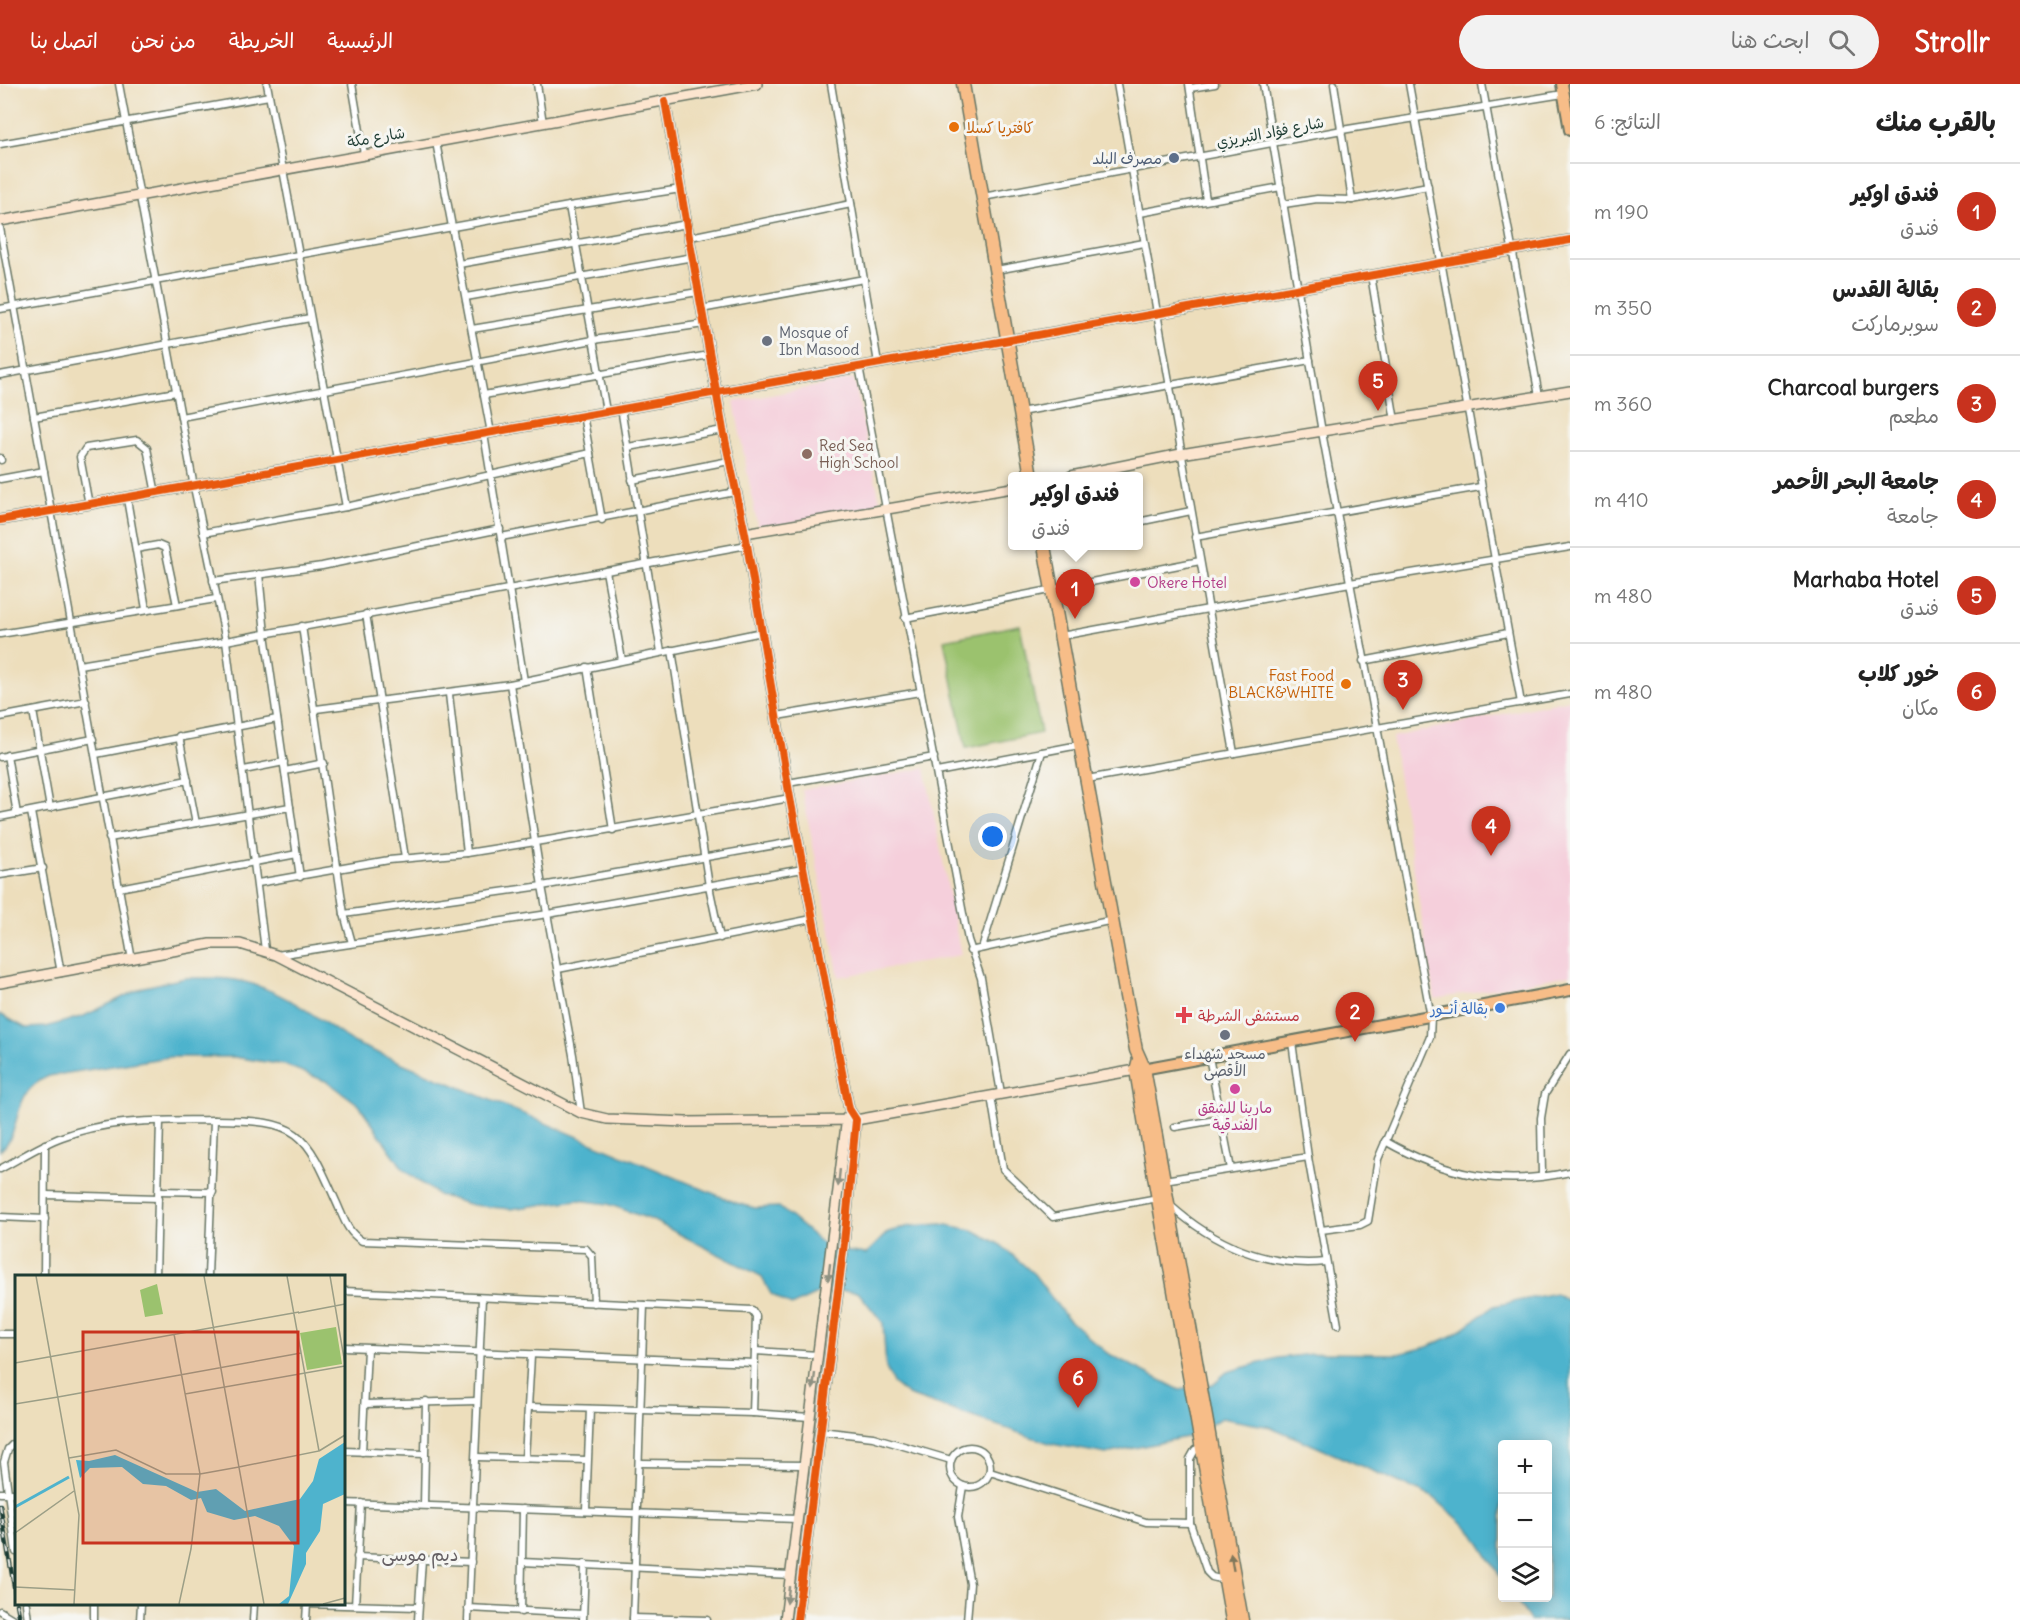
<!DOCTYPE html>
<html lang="ar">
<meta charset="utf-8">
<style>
:root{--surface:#fff;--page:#f2f2f2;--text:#222;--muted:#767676;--line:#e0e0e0;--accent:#c8321e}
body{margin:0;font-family:Delius,"Playpen Sans Arabic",sans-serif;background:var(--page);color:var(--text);direction:rtl}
.controls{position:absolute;right:18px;bottom:18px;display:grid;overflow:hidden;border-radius:6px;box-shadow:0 3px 15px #0003}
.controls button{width:54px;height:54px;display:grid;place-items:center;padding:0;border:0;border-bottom:2px solid var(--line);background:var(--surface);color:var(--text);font:30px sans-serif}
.you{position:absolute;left:993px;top:753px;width:21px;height:21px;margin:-15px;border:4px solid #fff;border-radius:50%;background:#1a73e8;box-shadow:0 0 0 9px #1a73e833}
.badge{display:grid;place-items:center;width:39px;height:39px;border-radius:50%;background:var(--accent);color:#fff;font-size:20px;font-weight:700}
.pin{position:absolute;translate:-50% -50px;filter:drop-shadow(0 2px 3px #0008)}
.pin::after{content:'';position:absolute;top:32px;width:21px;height:18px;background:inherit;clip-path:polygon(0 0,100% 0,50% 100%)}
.popup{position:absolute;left:1008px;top:388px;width:135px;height:78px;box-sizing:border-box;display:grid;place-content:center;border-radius:6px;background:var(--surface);filter:drop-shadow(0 2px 4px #0005);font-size:20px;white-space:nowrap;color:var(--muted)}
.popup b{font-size:22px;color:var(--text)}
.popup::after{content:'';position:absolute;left:50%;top:100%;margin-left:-12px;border:12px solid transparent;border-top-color:var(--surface)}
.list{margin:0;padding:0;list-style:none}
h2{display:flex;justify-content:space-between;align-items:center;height:78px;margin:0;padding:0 24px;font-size:26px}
h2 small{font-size:20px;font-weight:400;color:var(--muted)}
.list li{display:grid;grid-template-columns:39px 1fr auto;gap:18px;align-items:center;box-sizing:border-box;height:96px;padding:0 24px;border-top:2px solid var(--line)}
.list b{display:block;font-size:22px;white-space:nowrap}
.list p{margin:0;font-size:20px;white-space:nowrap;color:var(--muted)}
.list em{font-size:20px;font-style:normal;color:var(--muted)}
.icon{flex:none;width:33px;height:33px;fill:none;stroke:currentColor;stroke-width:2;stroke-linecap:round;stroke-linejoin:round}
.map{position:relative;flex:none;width:1570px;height:1536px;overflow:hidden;direction:ltr}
header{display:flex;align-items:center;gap:36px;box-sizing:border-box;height:84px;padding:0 30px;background:var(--accent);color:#fff}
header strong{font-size:28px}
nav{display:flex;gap:33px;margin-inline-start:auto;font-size:21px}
.search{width:420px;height:54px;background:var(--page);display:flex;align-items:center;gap:15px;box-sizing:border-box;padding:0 21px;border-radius:33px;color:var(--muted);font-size:22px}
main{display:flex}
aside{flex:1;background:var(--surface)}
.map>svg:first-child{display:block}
.built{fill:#f5cfdb}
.green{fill:#9bc26e;stroke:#5d8051;stroke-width:1.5}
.water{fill:#4eb3cd;stroke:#367880;stroke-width:1.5}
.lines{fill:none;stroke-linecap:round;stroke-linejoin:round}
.street-casing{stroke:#677564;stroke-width:9}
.secondary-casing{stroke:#677564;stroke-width:12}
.primary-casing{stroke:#677564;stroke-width:14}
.highway-casing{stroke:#677564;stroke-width:15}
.street{stroke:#fff;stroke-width:6}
.secondary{stroke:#fce5cf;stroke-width:9}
.primary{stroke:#f7bd88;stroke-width:10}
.highway{stroke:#f7bd88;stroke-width:12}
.rail-casing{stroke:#1f3d34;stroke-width:4.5}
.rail{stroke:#f6f6f2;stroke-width:2;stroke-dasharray:7;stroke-linecap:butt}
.cycleway-casing{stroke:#f6f6f2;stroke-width:11}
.cycleway{stroke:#e8590c;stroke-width:8}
.oneway{fill:#8e9182}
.oneway2{fill:#80775a}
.food-dot{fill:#e8710a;stroke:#f6f6f2;stroke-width:2}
.service-dot{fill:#5c6f8a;stroke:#f6f6f2;stroke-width:2}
.worship-dot{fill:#6b7280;stroke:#f6f6f2;stroke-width:2}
.education-dot{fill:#8d6e63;stroke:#f6f6f2;stroke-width:2}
.hotel-dot{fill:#d1479c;stroke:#f6f6f2;stroke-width:2}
.shop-dot{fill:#3f7fe0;stroke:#f6f6f2;stroke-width:2}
.health-dot{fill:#e0444e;stroke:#f6f6f2;stroke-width:2}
.labels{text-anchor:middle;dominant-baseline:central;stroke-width:6;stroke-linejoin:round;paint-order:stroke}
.food-label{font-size:15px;fill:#c56008;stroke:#f6f6f2;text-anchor:start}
.street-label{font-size:15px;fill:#1f3d34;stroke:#f6f6f2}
.service-label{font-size:15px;fill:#4e5e75;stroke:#f6f6f2;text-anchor:end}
.worship-label{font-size:15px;fill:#5b616d;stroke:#f6f6f2;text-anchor:start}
.education-label{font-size:15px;fill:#785e54;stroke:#f6f6f2;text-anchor:start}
.hotel-label{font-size:15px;fill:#b23c85;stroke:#f6f6f2;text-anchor:start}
.shop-label{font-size:15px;fill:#366cbe;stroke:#f6f6f2;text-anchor:end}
.health-label{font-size:15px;fill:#be3a42;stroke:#f6f6f2;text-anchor:start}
.quarter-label{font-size:18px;fill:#666165;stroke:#f6f6f2}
.inset-river{fill:none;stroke:#4eb3cd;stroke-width:3}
.inset-road{fill:none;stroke:#9b9e86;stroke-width:1.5}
.view{fill:#c8321e;fill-opacity:0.15;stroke:#c8321e;stroke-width:3}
.inset-edge{fill:none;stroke:#1f3d34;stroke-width:3}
</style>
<header>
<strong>Strollr</strong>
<div class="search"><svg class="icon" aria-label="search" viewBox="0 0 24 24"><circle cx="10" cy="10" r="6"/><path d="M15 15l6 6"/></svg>ابحث هنا</div>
<nav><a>الرئيسية</a><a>الخريطة</a><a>من نحن</a><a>اتصل بنا</a></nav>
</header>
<main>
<aside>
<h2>بالقرب منك<small>النتائج: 6</small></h2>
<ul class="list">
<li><span class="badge">1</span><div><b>فندق اوكير</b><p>فندق</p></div><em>190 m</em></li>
<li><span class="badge">2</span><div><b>بقالة القدس</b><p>سوبرماركت</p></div><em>350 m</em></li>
<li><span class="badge">3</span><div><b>Charcoal burgers</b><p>مطعم</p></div><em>360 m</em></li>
<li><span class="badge">4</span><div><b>جامعة البحر الأحمر</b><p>جامعة</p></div><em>410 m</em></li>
<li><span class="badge">5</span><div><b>Marhaba Hotel</b><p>فندق</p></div><em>480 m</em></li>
<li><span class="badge">6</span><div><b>خور كلاب</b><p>مكان</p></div><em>480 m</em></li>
</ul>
</aside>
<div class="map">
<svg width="1570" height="1536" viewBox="0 0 1570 1536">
<rect width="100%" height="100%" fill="#f6f6f2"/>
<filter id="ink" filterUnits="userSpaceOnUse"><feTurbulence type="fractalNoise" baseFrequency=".0167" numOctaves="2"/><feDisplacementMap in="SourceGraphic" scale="12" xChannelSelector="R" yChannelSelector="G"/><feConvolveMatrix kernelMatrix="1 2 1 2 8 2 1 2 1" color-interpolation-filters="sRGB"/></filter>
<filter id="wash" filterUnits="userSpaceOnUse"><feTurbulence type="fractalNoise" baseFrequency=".008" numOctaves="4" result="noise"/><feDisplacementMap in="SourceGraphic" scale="24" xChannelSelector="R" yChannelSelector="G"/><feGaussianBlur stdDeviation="1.35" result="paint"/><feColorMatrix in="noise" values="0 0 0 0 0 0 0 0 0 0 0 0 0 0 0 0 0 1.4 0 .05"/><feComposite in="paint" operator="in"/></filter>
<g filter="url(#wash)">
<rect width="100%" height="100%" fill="#eddebc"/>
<g class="built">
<path d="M 854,295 L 881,422 L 758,445 L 734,318 Z"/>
<path d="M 1570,616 L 1570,891 L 1435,915 L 1392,653 Z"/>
<path d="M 925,684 L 961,871 L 839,893 L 802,706 Z"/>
</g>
<path class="green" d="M 1020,541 L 1041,649 L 966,664 L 944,556 Z"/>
<path class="water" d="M 185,894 C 201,894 219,893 236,896 C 280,904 317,933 352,958 L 736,1119 L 755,1124 L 779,1123 L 829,1165 L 866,1170 L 888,1148 L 910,1142 L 942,1140 L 973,1146 L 1001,1161 L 1034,1190 L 1066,1233 L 1107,1269 L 1180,1306 L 1213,1300 L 1227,1288 L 1278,1274 L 1320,1269 L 1398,1270 L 1427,1263 L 1452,1252 L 1494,1222 L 1555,1209 L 1570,1218 L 1570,1536 L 1530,1536 L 1515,1514 L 1548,1514 L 1548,1360 L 1502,1360 L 1502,1495 L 1473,1448 L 1433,1413 L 1271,1343 L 1221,1334 L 1191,1352 L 1106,1370 L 1052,1360 L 908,1311 L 893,1299 L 886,1284 L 883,1239 L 858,1208 L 825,1206 L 791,1222 L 771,1210 L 761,1192 L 652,1136 L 608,1120 L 578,1116 L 510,1125 L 472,1121 L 438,1111 L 404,1086 L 359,1021 L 328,998 L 285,981 L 234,973 L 169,973 L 49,992 C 8,1009 25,1046 0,1067 L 0,930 L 26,944 L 46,943 L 84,932 L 144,903 Z"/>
</g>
<g filter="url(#ink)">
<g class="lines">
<defs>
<g id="street">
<path d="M 119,0 L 194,403 L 226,557 L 265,866"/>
<path d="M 267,0 L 346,423"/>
<path d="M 352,0 L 364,70"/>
<path d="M 537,0 L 543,39"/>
<path d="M 831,0 L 878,279"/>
<path d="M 1117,0 L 1234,669"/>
<path d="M 1189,0 L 1206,116"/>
<path d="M 1263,0 L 1322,348 L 1431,933 L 1430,953 L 1378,1075 L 1368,1137 L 1360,1141 L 1321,1146"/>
<path d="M 1334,0 L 1352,116"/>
<path d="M 1409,0 L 1521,619"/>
<path d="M 1482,0 L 1539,312"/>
<path d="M 1190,4 L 1215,0"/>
<path d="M 436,58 L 491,349"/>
<path d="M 0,60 L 269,12"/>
<path d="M 983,113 L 1342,46 L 1563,10"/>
<path d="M 1284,120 L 1317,115 L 1352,116 L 1428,102"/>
<path d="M 569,122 L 606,327"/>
<path d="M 1140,129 L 1281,103"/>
<path d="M 0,144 L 132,876"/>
<path d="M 690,153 L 851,120"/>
<path d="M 459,180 L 687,140"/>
<path d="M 996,186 L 1144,159"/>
<path d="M 1371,191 L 1395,337"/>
<path d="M 466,213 L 693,173"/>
<path d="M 0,225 L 569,122 L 681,105"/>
<path d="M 701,225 L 864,195"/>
<path d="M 472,245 L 698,208"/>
<path d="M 859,282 L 968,856 L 981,894 L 1001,1009"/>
<path d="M 0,291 L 310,234"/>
<path d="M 484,311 L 709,271"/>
<path d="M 621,324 L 661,568"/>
<path d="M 1020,328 L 1310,276"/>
<path d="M 583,331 L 602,436"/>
<path d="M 34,333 L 176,308"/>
<path d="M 181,333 L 593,256 L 704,240"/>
<path d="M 484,350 L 524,597"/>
<path d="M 628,363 L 723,346"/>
<path d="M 0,374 L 1,376"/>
<path d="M 0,395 L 44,387"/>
<path d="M 632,396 L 729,377"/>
<path d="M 127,415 L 146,525"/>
<path d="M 89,421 L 80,373 L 86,364 L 137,356 L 147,364 L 156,410"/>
<path d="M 1138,438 L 1191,427"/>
<path d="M 203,449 L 346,423 L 590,369"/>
<path d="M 501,453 L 735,408"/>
<path d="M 1195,453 L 1480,403"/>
<path d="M 136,465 L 158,461 L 165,464 L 177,521"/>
<path d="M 606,487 L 622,576"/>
<path d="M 259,490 L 265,550 L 300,793"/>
<path d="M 213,497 L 322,482 L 500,445"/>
<path d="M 366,530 L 405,774"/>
<path d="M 905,534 L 1200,477"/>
<path d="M 302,542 L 344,830 L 352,859"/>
<path d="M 0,550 L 216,515"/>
<path d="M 1061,552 L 1350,499 L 1570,463"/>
<path d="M 672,566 L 709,802 L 720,854"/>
<path d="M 1363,577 L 1508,549"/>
<path d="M 79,581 L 226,557 L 747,461"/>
<path d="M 587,583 L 613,746"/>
<path d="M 510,600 L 542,802 L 573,971 L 581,1029"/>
<path d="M 449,610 L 467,769"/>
<path d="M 316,625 L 510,600 L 762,548"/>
<path d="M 33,627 L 50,724"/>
<path d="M 777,632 L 920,608"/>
<path d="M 0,633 L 86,617"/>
<path d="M 179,652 L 196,739"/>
<path d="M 96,670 L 277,635"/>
<path d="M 7,671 L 17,730"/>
<path d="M 0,673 L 93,655"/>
<path d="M 244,686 L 284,678"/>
<path d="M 285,687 L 324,679"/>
<path d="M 937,688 L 1079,661"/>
<path d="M 1087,695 L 1570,610"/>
<path d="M 788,699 L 934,673"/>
<path d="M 31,728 L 61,889"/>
<path d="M 0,733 L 188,696"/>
<path d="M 109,754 L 290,723"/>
<path d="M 0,791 L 43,784"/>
<path d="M 258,799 L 389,776 L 467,769 L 554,755 L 790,714"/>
<path d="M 119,804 L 297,770"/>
<path d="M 344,830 L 542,802 L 798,757"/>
<path d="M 982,864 L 1042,668"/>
<path d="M 970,867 L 1113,836"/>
<path d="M 277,871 L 548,830 L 803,785"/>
<path d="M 558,885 L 812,835"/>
<path d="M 1292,958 L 1308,1073 L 1338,1241"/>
<path d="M 1209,973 L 1231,1085"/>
<path d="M 991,1012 L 1003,1085 L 1053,1133 L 1158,1114"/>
<path d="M 214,1036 C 302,1036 305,1047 339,1124 C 345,1138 349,1149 362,1157 L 586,1165 L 592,1172 L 594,1219"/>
<path d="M 1175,1043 L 1221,1035"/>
<path d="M 1385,1057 C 1446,1092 1501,1103 1570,1088"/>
<path d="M 0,1085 C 21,1074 40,1061 62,1053 C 111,1034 163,1037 214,1036 L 208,1192"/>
<path d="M 1542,1092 L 1541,1034 L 1545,1010 L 1570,970"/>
<path d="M 1164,1096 L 1308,1073"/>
<path d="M 159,1107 L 213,1108"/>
<path d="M 46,1111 L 159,1114"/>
<path d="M 1170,1121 C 1213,1160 1267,1184 1326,1178"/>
<path d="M 0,1133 L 45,1135"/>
<path d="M 44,1192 L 45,1060"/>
<path d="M 156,1192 L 160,1037"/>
<path d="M 344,1207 L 752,1226 L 756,1232 L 753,1329 L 810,1333"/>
<path d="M 0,1250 L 16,1250"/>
<path d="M 344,1263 L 755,1279"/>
<path d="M 755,1267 L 818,1271"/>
<path d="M 365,1320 L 477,1317"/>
<path d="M 529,1323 L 753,1329"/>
<path d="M 820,1347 L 873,1353 L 951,1376"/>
<path d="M 16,1357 L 8,1365 L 4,1378 L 16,1468"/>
<circle cx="970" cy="1383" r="20"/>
<path d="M 1201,1363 L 1195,1366 L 1190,1375 L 1190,1439 L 1207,1488 L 1212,1493 L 1224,1496"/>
<path d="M 344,1367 L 424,1370"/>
<path d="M 362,1368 L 367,1265"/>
<path d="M 476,1373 L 587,1376"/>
<path d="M 525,1374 L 531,1272"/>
<path d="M 640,1379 L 805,1381"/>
<path d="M 990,1388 L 1146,1438 L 1190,1439"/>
<path d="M 963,1402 L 958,1433 L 970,1500 L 967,1536"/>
<path d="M 0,1409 L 16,1409"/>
<path d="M 344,1419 L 797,1435"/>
<path d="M 424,1421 L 426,1317"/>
<path d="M 586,1426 L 590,1325"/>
<path d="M 357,1473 L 471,1478"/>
<path d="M 522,1478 L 791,1491"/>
<path d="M 26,1520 L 28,1536"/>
<path d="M 94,1520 L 94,1536"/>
<path d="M 307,1520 L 418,1523"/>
<path d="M 355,1521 L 361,1419"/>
<path d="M 468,1524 L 583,1530"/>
<path d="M 0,1527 L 15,1536"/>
<path d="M 521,1528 L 523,1425"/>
<path d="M 633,1534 L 707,1536"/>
<path d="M 140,1536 L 141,1520"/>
<path d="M 253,1536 L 254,1520"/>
<path d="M 306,1536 L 307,1520"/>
<path d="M 418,1536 L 422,1476"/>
<path d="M 468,1536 L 482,1214"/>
<path d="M 583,1536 L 585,1480"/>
<path d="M 633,1536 L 644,1221"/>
</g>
<g id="secondary">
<path d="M 665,17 L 723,346 L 745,449 L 790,714 L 849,1025 L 856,1036 L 844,1159 L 797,1536"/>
<path d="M 0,137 L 757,0"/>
<path d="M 1071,392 L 1181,370 L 1570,307"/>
<path d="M 0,436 L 1570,156"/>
<path d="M 745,449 L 1012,404"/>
<path d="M 0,899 L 210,860 L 240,860 L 276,871 L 581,1029 L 607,1035 L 686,1038 L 856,1036 L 1136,986"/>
<path d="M 785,1536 L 847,1033"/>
</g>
<g id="primary">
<path d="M 1562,0 L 1570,46"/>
<path d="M 1137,986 L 1570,906"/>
</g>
<g id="highway">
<path d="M 963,0 L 1031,392"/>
<path d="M 1044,462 L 1125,907 L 1136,966 L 1144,984 L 1242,1536"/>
<path d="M 1139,975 L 1136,986 L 1145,1041 L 1232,1536"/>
</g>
</defs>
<use href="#street" class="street-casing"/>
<use href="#secondary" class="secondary-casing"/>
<use href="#primary" class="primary-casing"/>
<use href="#highway" class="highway-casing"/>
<use href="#street" class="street"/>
<use href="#secondary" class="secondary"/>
<use href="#primary" class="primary"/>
<use href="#highway" class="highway"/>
<defs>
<g id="rail">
<path d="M 0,1421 L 16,1514"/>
<path d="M 17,1520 L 20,1536"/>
</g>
</defs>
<use href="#rail" class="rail-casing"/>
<use href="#rail" class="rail"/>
<defs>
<g id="cycleway">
<path d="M 665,17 L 723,346 L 745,449 L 790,714 L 849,1025 L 856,1036 L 844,1159 L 797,1536"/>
<path d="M 0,436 L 1570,156"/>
</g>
</defs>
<use href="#cycleway" class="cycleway-casing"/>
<use href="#cycleway" class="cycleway"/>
</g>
<defs><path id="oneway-solid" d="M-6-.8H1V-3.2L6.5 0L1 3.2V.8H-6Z" transform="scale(1.5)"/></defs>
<g class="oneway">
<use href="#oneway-solid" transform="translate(839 1094) rotate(96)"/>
<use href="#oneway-solid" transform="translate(829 1188) rotate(97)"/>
<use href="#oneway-solid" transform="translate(814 1297) rotate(97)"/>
<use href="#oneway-solid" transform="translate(788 1511) rotate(97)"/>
</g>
<use class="oneway2" href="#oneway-solid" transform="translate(1232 1478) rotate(-100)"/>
</g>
<g class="food-dot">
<circle cx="954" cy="43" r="6"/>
<circle cx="1346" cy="600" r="6"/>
</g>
<circle class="service-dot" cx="1174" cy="74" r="6"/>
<g class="worship-dot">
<circle cx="767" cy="257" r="6"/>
<circle cx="1225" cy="951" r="6"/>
</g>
<circle class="education-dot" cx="807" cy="370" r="6"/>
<g class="hotel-dot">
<circle cx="1135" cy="498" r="6"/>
<circle cx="1235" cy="1005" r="6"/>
</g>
<circle class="shop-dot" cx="1500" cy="924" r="6"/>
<path class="health-dot" d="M1181 922h6v6h6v6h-6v6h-6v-6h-6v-6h6z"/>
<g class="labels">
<g class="food-label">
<text x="966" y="43">كافتريا كسلا</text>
<text x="1334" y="591" text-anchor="end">Fast Food<tspan x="1334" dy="17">BLACK&amp;WHITE</tspan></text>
</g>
<g class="street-label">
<text transform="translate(1270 48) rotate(-11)">شارع فؤاد التبريزي</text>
<text transform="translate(376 53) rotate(-10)">شارع مكة</text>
</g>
<g class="service-label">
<text x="1162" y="74">مصرف البلد</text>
</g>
<g class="worship-label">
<text x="779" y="248">Mosque of<tspan x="779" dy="17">Ibn Masood</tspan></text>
<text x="1225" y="969" text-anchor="middle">مسجد شهداء<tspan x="1225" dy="17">الأقصى</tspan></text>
</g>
<g class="education-label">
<text x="819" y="361">Red Sea<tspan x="819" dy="17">High School</tspan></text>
</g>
<g class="hotel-label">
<text x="1147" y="498">Okere Hotel</text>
<text x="1235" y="1023" text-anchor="middle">مارينا للشقق<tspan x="1235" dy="17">الفندقية</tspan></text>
</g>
<g class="shop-label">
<text x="1488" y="924">بقالة أنــور</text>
</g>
<g class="health-label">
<text x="1198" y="931">مستشفى الشرطة</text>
</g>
<g class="quarter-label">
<text x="420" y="1470">ديم موسى</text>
</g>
</g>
<g transform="translate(15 1191)">
<rect width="330" height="330" fill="#eddebc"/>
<path d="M 142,9 L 148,39 L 130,42 L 125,15 ZM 321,52 L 327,89 L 292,95 L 285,58 Z" fill="#9bc26e"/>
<path d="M 330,167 L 330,219 L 308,229 L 305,256 L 291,278 L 291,289 L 273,329 L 264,329 L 274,321 L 279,271 L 264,251 L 240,241 L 219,245 L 192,237 L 186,223 L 176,225 L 151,211 L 128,209 L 107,192 L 75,193 L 65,203 L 61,185 L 74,186 L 100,180 L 182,217 L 201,214 L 230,236 L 285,224 L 298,206 L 304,184 Z" fill="#4eb3cd"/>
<path class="inset-river" d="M 0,232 L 54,202"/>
<path class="inset-road" d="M 21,1 L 64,240 L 59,329M 189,1 L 249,329M 315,1 L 330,89M 283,38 L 330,29M 159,59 L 185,199 L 176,274 L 164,329M 0,88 L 284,37M 170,119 L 330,91M 43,122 L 286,78M 0,129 L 43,122M 304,176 L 330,160M 54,183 L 101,175 L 151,199 L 185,199 L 224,192M 224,192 L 304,176 L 272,1M 0,258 L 59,216M 0,312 L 60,315M 308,329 L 330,323"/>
<path class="view" d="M 68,57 L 283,57 L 283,268 L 68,268 Z"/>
<rect width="330" height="330" class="inset-edge"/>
</g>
</svg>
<div class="controls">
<button>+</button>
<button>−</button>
<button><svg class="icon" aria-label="layers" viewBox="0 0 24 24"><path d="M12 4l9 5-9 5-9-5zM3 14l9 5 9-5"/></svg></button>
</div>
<div class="you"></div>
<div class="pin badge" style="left:1075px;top:535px">1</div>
<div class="popup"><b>فندق اوكير</b>فندق</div>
<div class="pin badge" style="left:1355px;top:958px">2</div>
<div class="pin badge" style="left:1403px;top:626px">3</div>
<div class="pin badge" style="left:1491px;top:772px">4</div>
<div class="pin badge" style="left:1378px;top:327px">5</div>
<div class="pin badge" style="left:1078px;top:1324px">6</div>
</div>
</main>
